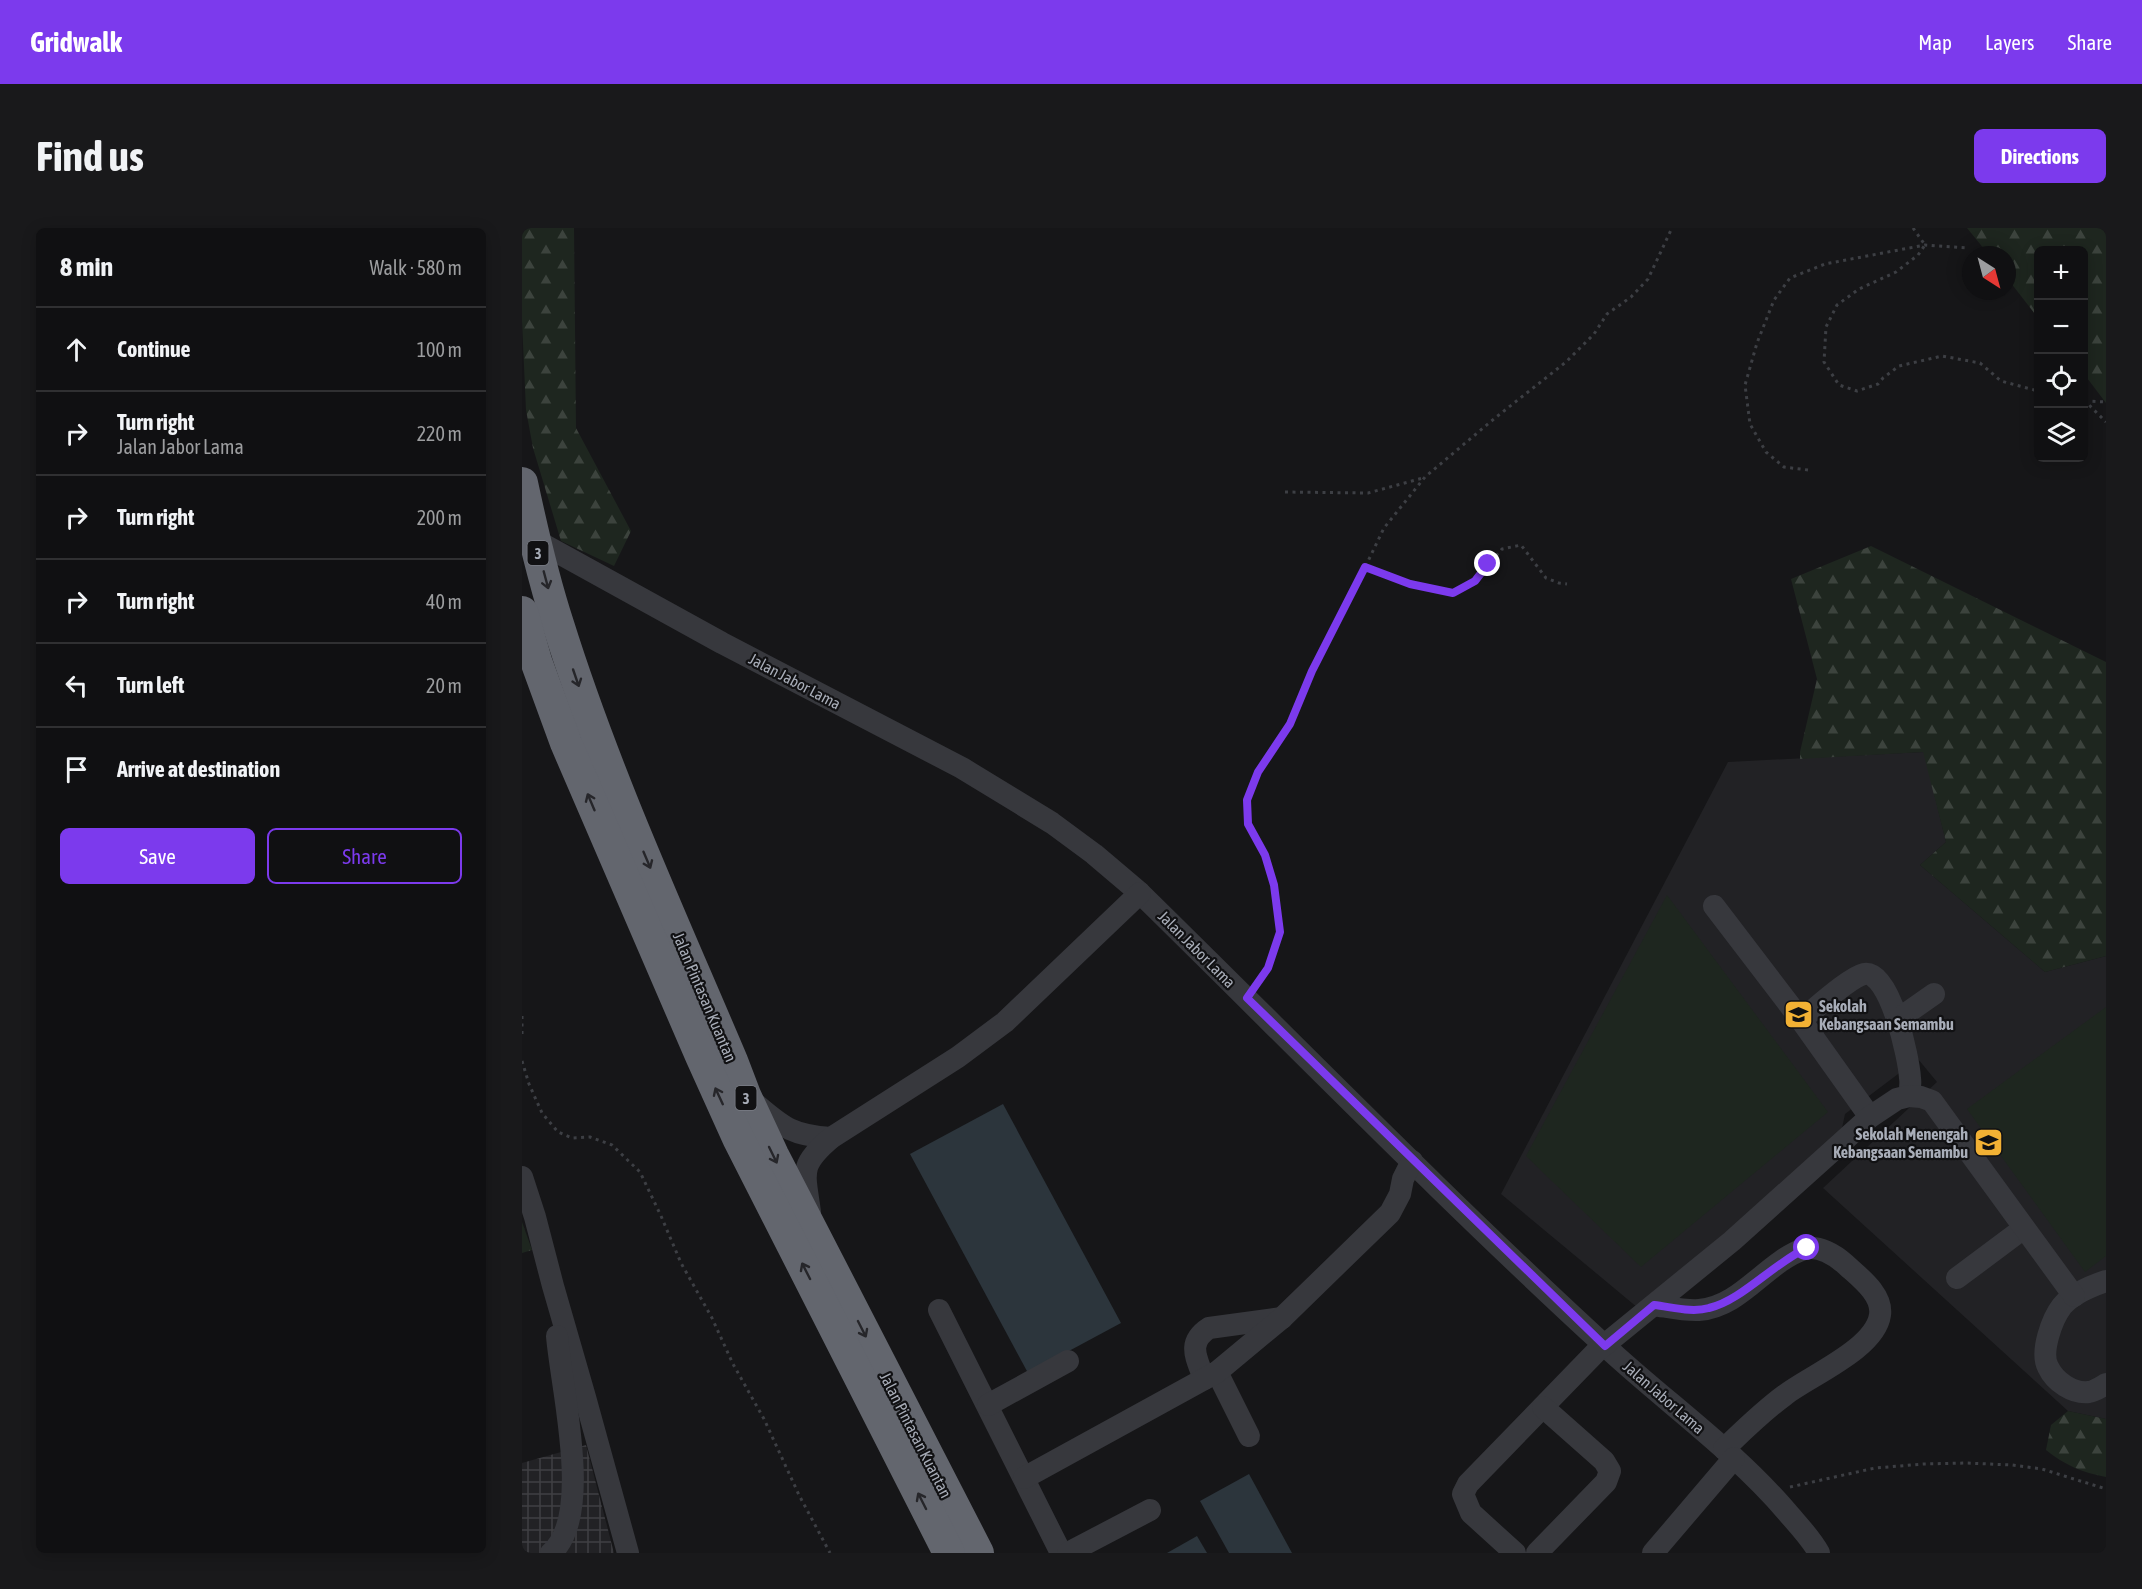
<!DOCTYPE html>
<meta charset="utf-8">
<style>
:root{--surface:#101012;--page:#19191b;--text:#f1f3f6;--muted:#9c9d9f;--line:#303032;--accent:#7c3aed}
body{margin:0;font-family:"Asap Condensed",sans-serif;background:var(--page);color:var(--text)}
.controls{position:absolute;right:18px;top:18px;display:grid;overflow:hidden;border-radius:9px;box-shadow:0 3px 15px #0003}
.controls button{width:54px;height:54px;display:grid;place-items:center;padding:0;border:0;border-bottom:2px solid var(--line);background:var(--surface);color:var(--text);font:30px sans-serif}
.compass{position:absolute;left:1440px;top:18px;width:54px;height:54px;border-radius:50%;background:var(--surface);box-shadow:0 3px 15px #0003;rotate:144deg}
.stop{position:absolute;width:18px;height:18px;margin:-14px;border:4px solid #7c3aed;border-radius:50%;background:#fff}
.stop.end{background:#7c3aed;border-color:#fff;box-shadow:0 2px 6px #0008}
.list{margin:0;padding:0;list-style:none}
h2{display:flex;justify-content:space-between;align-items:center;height:78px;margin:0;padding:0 24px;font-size:26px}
h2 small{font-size:20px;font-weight:400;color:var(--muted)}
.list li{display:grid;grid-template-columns:39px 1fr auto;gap:18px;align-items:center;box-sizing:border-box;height:84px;padding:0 24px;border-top:2px solid var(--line)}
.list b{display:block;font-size:22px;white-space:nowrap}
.list p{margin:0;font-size:20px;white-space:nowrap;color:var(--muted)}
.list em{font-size:20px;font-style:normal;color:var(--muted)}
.actions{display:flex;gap:12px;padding:18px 24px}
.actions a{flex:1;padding:14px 0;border:2px solid var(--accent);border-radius:9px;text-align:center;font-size:21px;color:var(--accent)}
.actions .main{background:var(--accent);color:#fff}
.icon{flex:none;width:33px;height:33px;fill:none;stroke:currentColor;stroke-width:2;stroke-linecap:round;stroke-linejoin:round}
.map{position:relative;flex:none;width:1584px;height:1325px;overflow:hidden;border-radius:9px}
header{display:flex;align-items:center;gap:36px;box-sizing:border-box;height:84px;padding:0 30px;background:var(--accent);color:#fff}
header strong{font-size:28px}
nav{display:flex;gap:33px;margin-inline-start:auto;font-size:21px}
.intro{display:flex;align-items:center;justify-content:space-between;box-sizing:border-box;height:144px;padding:0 36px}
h1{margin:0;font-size:42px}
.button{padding:15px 27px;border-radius:9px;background:var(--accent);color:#fff;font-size:21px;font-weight:700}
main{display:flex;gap:36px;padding:0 36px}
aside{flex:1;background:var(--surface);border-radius:9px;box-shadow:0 3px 15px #0003}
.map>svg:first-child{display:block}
.built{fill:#222225}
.industrial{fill:url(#industrial-grid)}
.grass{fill:#1e261f}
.forest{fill:url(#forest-firs)}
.water{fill:#2c353c}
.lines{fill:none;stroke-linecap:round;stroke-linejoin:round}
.path{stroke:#3d3f44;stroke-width:3;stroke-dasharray:3 4.5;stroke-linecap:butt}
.minor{stroke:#37383d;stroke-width:22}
.highway{stroke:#63666e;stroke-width:32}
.oneway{stroke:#26262a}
.route{stroke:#7c3aed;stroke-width:8}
.labels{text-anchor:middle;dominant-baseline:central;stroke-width:4.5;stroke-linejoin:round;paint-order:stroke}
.shield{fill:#111113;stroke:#7b7e86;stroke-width:1.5}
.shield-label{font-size:15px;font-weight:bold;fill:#a8adb8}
.street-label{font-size:16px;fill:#a8adb8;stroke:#111113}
.poi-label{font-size:16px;font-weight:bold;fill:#a8adb8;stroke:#111113;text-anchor:start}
</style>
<header>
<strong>Gridwalk</strong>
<nav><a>Map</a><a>Layers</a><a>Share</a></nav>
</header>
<div class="intro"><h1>Find us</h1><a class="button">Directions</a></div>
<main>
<aside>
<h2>8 min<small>Walk · 580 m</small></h2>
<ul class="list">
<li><svg class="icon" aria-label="ahead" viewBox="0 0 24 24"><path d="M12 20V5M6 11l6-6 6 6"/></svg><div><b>Continue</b></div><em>100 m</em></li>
<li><svg class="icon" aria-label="right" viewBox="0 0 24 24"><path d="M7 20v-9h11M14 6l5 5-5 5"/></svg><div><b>Turn right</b><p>Jalan Jabor Lama</p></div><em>220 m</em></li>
<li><svg class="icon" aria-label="right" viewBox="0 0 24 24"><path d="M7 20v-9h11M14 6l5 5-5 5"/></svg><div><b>Turn right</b></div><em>200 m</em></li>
<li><svg class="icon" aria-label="right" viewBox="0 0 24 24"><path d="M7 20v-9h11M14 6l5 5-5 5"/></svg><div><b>Turn right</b></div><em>40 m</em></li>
<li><svg class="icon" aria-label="left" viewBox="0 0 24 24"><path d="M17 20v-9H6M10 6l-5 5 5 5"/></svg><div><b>Turn left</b></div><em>20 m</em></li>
<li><svg class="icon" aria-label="arrive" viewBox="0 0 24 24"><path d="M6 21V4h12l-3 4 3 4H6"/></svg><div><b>Arrive at destination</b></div></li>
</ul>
<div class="actions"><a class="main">Save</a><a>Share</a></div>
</aside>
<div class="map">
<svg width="1584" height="1325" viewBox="0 0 1584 1325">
<defs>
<pattern id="industrial-grid" width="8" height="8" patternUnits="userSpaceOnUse" patternTransform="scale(1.5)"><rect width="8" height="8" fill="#222225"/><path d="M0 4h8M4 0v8" fill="none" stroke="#3f3f43"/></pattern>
<pattern id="forest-firs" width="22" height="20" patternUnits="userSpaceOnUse" patternTransform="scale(1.5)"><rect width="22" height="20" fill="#1e261f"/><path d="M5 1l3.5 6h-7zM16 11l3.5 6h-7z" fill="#3c433d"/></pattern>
</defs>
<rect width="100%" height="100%" fill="#161618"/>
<path class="built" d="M 1402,524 L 1424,614 L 1398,637 L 1523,744 L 1584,728 L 1584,1191 L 1546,1183 L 1301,960 L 1415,854 L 1396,831 L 1323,886 L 1319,905 L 1116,1080 L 979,966 L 1206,534 Z"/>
<path class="industrial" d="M 64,1217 L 92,1325 L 0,1325 L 0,1235 Z"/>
<g class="grass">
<path d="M 1145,667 L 1306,884 L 1119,1039 L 1004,928 Z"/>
<path d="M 1584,779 L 1584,1028 L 1563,1044 L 1445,881 Z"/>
</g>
<g class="forest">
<path d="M 0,0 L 52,0 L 54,200 L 109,303 L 92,338 L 39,313 L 11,220 L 4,182 L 0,93 Z"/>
<path d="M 1445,0 L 1584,0 L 1584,175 L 1562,146 L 1562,22 L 1516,22 L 1516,90 L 1485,50 L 1485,27 L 1467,27 Z"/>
<path d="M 1349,318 L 1584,434 L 1584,728 L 1523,744 L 1398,637 L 1424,614 L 1401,524 L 1278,531 L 1278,524 L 1295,451 L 1269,351 Z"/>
<path d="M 0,994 L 10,1022 L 0,1025 Z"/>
<path d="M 1546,1183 L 1584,1191 L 1584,1249 C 1562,1245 1542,1237 1524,1222 L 1529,1197 Z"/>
</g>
<g class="water">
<path d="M 481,876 L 599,1095 L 506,1145 L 388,926 Z"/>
<path d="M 727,1246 L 770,1325 L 707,1325 L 678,1273 Z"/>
<path d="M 675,1308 L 685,1325 L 645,1325 Z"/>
</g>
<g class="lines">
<g class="path">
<path d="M 1391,0 L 1403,17 L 1396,27 L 1374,44 L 1337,61 L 1315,77 L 1304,99 L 1302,134 L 1317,157 L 1335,163 L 1356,156 L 1361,150 L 1377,138 L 1420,128 L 1458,135 L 1479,153 L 1516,163"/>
<path d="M 1562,172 L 1584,194"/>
<path d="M 1563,173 L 1584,174"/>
<path d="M 1286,242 L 1262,239 L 1244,224 L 1228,196 L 1223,157 L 1235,115 L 1252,72 L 1268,50 L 1303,36 L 1403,17 L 1445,20"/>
<path d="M 763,264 L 846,265 L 901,250"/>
<path d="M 843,339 L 888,356 L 931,365 L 953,353 L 980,321 L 999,317 L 1024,350 L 1037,355 L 1045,356"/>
<path d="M 735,756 L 746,740 L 757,704 L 751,657 L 743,627 L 726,596 L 725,572 L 736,544 L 768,496 L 790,443 L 824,379 L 862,300 L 903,249 L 973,190 L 1044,134 L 1072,106 L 1085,86 L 1109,69 L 1126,51 L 1150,0"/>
<path d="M 0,788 L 0,808"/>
<path d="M 0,833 L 7,856 L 20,885 L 36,904 L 50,910 L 68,909 L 90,917 L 118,944 L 139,988 L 159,1035 L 190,1090 L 211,1136 L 242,1191 L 277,1267 L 308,1325"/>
<path d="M 1268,1259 L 1353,1240 L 1401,1236 L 1444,1235 L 1490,1237 L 1520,1241 L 1584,1261"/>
</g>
<g class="minor">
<path d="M 4,307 L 200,415 L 440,540 L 530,595 L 572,626 L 618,665 C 772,816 923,971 1082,1117 C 1142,1173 1211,1221 1265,1284 C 1276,1297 1289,1310 1297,1325"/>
<path d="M 1192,678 L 1279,792 L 1348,889"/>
<path d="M 1279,792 C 1292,782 1328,749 1342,746 C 1368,741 1387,831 1388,850 C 1389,856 1388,862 1387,868"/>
<path d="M 1375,792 L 1412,766"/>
<path d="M 229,872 C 260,898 267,907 309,910"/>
<path d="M 0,949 L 13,989 L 31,1058 L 63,1169 L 106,1325"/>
<path d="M 288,984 C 283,945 276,938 309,910 L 436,829 L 483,794 L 618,665"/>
<path d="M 1435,1050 L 1502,1000"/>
<path d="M 1584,1053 C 1569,1058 1551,1065 1540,1078 C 1530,1091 1518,1124 1526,1139 C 1533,1154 1551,1166 1567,1164 C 1573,1163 1579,1159 1584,1156"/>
<path d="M 1132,1077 C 1146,1079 1163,1083 1177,1082 C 1219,1079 1244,1034 1282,1021 C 1297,1017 1313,1027 1323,1036 C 1337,1049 1361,1066 1358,1087 C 1353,1121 1289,1147 1263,1167 C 1241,1183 1222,1202 1202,1221"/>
<path d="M 417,1082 L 539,1325"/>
<path d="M 695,1144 L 727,1208"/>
<path d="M 682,1151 C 675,1130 664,1115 687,1100 L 760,1090"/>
<path d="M 466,1177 L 546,1133"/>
<path d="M 502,1250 L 695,1144 L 760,1090 L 868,985 L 878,966 L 881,951 L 890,933"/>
<path d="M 29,1325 C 72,1288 39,1160 35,1108"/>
<path d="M 546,1325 L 628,1282"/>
<path d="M 993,1325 L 949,1285 L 941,1266 L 946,1256 L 1075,1123 L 1210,1013 L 1348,889 L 1375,871 L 1387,868 L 1399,869 L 1410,873 L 1552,1068"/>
<path d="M 1015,1325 L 1084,1254 L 1088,1243 L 1082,1233 L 1021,1179"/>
<path d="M 1131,1325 L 1212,1230"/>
</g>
<g class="highway">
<path d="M 0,255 C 10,302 21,350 36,396 C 83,546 149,689 210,833 L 223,867 L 251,927 L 456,1325"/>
<path d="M 0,384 L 14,433 L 44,515 L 179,828 L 216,910 L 427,1325"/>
</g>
</g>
<defs><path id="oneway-shaft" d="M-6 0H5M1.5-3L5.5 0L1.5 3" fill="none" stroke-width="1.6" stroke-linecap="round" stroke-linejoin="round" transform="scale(1.5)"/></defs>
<g class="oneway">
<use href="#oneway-shaft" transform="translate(24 352) rotate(75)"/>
<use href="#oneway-shaft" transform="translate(54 450) rotate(71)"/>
<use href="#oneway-shaft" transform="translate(69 574) rotate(-113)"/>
<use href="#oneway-shaft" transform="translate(125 632) rotate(67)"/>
<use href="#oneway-shaft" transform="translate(197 868) rotate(-115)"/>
<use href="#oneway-shaft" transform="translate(251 927) rotate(64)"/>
<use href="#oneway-shaft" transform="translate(284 1043) rotate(-117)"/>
<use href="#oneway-shaft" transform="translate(340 1101) rotate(63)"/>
<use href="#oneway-shaft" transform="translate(400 1273) rotate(-117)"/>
</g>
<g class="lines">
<path class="route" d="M 966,336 L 953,353 L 931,365 L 888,356 L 843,339 L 790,443 L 768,496 L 736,544 L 725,572 L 726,596 L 743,627 L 752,657 L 758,704 L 746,740 L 725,770 L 1083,1118 L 1132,1077 C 1150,1079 1170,1085 1187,1080 C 1219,1073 1253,1034 1285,1020"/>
</g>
<defs>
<symbol id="school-square" viewBox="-11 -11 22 22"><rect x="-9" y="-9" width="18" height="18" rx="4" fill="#f2b134" stroke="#111113"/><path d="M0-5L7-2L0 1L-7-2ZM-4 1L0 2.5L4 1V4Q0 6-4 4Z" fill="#111"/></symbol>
</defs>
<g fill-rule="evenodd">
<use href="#school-square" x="1260" y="770" width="33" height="33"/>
<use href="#school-square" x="1450" y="898" width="33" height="33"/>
</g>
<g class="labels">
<g class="shield">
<rect x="5.5" y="313" width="21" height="24" rx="4.5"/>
<rect x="213.5" y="858" width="21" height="24" rx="4.5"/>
</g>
<g class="shield-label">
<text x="16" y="325">3</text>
<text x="224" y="870">3</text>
</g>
<g class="street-label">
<text transform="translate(273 453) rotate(28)">Jalan Jabor Lama</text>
<text transform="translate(675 721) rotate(45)">Jalan Jabor Lama</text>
<text transform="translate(183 769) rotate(67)">Jalan Pintasan Kuantan</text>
<text transform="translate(1142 1169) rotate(41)">Jalan Jabor Lama</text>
<text transform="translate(394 1207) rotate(63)">Jalan Pintasan Kuantan</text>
</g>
<g class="poi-label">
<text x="1297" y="778">Sekolah<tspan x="1297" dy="18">Kebangsaan Semambu</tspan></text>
<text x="1446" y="906" text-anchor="end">Sekolah Menengah<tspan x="1446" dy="18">Kebangsaan Semambu</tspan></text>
</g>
</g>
</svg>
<div class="controls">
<button>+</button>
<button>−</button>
<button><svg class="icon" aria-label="locate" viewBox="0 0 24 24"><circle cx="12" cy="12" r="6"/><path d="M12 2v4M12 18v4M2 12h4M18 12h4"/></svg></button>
<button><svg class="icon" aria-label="layers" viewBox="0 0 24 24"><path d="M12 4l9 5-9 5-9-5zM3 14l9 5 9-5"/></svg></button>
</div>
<svg class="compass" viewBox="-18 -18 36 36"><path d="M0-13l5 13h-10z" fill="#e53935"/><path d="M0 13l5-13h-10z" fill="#9c9d9f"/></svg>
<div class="stop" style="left:1285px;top:1020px"></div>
<div class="stop end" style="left:966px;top:336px"></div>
</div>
</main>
